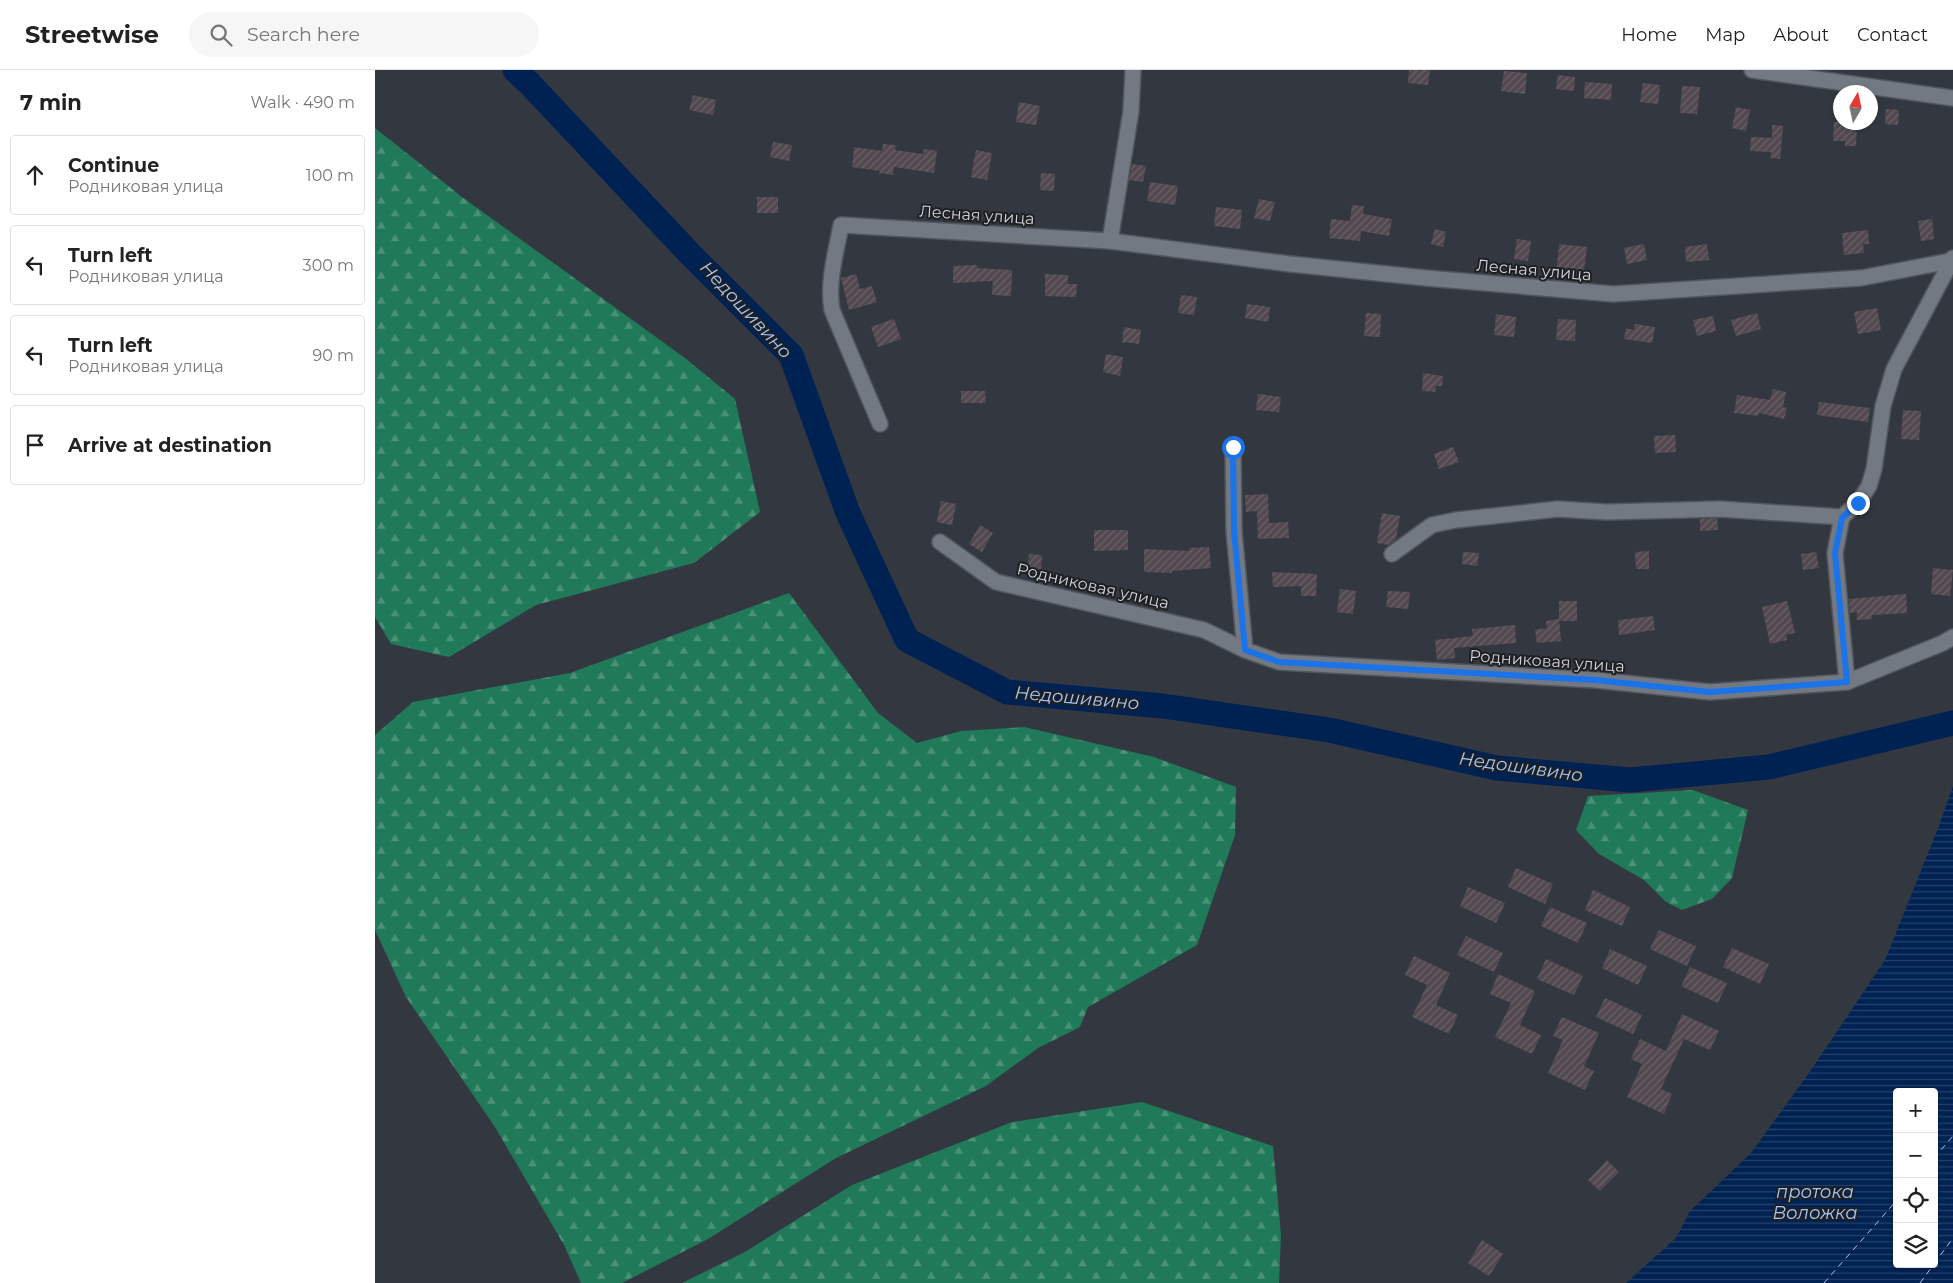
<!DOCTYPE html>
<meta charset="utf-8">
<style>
:root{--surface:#fff;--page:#f6f6f6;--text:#222;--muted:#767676;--line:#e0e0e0}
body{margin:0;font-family:Montserrat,sans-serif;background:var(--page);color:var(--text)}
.controls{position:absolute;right:15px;bottom:15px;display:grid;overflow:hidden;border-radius:5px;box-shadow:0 1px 4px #0004}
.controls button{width:45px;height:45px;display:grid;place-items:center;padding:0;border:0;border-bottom:1px solid var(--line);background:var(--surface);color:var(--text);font:25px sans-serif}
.compass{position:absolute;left:1458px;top:15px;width:45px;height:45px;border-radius:50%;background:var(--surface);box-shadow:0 1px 4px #0004;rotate:9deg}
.stop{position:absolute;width:15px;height:15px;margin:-11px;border:4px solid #1a73e8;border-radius:50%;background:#fff}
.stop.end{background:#1a73e8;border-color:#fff;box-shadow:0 1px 5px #0008}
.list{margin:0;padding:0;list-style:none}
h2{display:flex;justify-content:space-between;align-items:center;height:65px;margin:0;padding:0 20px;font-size:21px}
h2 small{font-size:16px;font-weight:400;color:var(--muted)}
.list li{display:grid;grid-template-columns:32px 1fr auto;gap:15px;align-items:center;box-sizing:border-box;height:80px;margin:0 10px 10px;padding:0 10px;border:1px solid var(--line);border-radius:5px}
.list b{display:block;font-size:19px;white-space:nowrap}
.list p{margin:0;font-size:16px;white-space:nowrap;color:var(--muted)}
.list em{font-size:16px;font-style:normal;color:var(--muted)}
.icon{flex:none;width:28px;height:28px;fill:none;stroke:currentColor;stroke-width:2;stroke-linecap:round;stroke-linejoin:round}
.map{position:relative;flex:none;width:1578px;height:1213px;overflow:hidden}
header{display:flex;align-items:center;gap:30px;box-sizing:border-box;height:70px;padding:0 25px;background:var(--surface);border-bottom:1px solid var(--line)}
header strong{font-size:24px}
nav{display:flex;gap:28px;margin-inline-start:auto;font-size:18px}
.search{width:350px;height:45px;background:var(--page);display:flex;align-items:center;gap:12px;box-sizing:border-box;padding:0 18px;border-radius:28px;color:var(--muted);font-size:19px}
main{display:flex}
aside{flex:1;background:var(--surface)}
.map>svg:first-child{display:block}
.forest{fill:url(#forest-firs)}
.water{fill:url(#water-rules);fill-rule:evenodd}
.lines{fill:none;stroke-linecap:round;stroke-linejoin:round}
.river{stroke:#002252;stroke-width:25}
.ferry{stroke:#a4c7f6;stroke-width:1;stroke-dasharray:6 5;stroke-linecap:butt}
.building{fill:url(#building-hatch)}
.minor-casing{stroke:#51555c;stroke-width:18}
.minor{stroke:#737982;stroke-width:15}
.route{stroke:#1a73e8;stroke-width:6}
.labels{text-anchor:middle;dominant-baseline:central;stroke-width:4;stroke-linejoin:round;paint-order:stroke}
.street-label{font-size:16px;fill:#d0d3d8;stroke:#1d1f23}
.water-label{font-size:18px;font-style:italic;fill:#a4c7f6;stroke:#1d1f23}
</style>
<header>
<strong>Streetwise</strong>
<div class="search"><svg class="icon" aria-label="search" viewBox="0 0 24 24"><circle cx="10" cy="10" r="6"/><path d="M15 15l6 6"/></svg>Search here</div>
<nav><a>Home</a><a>Map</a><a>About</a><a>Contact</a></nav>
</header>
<main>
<aside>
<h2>7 min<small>Walk · 490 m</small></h2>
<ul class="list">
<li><svg class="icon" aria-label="ahead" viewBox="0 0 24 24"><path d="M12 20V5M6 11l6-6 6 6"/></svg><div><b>Continue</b><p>Родниковая улица</p></div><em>100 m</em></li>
<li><svg class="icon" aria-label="left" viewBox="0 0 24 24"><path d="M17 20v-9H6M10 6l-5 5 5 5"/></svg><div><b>Turn left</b><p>Родниковая улица</p></div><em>300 m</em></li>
<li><svg class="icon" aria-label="left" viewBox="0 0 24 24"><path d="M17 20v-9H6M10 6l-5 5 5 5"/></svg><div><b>Turn left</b><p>Родниковая улица</p></div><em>90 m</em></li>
<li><svg class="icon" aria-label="arrive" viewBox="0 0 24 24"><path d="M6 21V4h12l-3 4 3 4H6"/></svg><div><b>Arrive at destination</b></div></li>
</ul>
</aside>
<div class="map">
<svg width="1578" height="1213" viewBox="0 0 1578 1213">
<defs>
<pattern id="forest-firs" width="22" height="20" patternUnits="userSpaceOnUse" patternTransform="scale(1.25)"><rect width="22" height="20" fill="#207959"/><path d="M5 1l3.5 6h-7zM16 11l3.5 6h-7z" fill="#4a9178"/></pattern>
<pattern id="water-rules" width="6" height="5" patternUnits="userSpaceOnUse" patternTransform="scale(1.25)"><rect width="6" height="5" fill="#002252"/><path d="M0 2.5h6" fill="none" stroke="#24416a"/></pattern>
<pattern id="building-hatch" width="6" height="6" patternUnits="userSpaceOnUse" patternTransform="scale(1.25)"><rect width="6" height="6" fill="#524950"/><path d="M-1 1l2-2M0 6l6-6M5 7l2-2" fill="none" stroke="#6a6268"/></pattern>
</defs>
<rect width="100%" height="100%" fill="#333840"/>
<g class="forest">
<path d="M 0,58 L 87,127 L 310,288 L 360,329 L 385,442 L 319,493 L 161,535 L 74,587 L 16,574 L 0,547 Z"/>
<path d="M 414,523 L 503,643 L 542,673 L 586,661 L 649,657 L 779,687 L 861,717 L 860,765 L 822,875 L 713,937 L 705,957 L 663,978 L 611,1016 L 461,1088 L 333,1169 L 247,1213 L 206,1213 L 189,1175 L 120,1057 L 31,927 L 0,860 L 0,665 L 38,632 L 195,603 Z"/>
<path d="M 1318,720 L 1373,740 L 1357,808 L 1337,829 L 1307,840 L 1291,832 L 1269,810 L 1224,784 L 1201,760 L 1213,726 Z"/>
<path d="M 767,1032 L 898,1076 L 906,1165 L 904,1213 L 307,1213 L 370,1182 L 477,1115 L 637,1052 Z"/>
</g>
<path class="water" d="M 1578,716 L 1578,1213 L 1251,1213 L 1301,1168 L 1315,1141 L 1376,1083 L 1436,1000 L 1510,890 L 1564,756 ZM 1522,1022 L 1559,1022 L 1559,1194 L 1522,1194 Z"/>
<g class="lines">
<path class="river" d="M 140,0 L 154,13 L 316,185 L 416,285 L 473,443 L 532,570 L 632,622 L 788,636 L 954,660 L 1122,698 L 1255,710 L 1394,697 L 1578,653"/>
<g class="ferry">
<path d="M 1559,1088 L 1578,1066"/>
<path d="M 1559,1194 L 1578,1168"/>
<path d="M 1449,1213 L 1522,1130"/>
<path d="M 1545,1213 L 1559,1194"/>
</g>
</g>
<g class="building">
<path d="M 1034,0 L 1055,0 L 1053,15 L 1033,13 Z"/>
<path d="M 1129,1 L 1152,3 L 1150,24 L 1126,21 Z"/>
<path d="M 1183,5 L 1200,7 L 1199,21 L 1181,19 Z"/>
<path d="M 1210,12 L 1237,14 L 1236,30 L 1209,28 Z"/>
<path d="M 1268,13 L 1285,15 L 1283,34 L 1265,32 Z"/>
<path d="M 1307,16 L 1325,17 L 1322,44 L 1305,43 Z"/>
<path d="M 318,25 L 341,30 L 338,45 L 314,40 Z"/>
<path d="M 644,32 L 665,36 L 661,55 L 641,52 Z"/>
<path d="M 1361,37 L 1375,40 L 1371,61 L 1357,58 Z"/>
<path d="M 1511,39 L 1524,40 L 1523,55 L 1510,54 Z"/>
<path d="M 1459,52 L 1482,52 L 1481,76 L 1470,76 L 1470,71 L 1458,71 Z"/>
<path d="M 1397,55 L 1408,56 L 1405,89 L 1395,88 L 1396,82 L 1375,81 L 1376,67 L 1397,68 Z"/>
<path d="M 398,72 L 417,75 L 414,91 L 395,87 Z"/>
<path d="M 508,74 L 521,75 L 520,80 L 548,84 L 549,79 L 562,81 L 559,103 L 519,97 L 518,105 L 504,103 L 505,101 L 477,97 L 479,77 L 507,81 Z"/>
<path d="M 601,80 L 617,83 L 612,110 L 596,107 Z"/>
<path d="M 757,94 L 771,96 L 768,112 L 754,110 Z"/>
<path d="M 666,103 L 680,104 L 679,121 L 665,120 Z"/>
<path d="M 775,112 L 803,116 L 800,135 L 772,131 Z"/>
<rect x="382" y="127" width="21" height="16"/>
<path d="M 884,129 L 900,132 L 895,151 L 879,148 Z"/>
<path d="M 977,135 L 989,136 L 988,144 L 1017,149 L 1014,166 L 986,161 L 985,171 L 954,168 L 956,149 L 975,151 Z"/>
<path d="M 841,137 L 867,140 L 865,159 L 839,156 Z"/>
<path d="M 1557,149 L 1559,169 L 1546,171 L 1543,151 Z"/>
<path d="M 1060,159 L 1071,162 L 1068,177 L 1056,174 Z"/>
<path d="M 1493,160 L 1494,174 L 1488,174 L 1489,183 L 1469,185 L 1467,163 Z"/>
<path d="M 1142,169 L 1156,171 L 1153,191 L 1139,189 Z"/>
<path d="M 1184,174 L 1212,177 L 1209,200 L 1182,197 Z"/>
<path d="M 1269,174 L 1272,190 L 1252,194 L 1249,178 Z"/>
<path d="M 1332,174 L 1334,190 L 1311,192 L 1310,177 Z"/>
<path d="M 602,195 L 602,198 L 637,200 L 636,226 L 617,225 L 618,211 L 578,213 L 578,196 Z"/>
<path d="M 481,204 L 485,219 L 497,216 L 502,232 L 474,240 L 466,208 Z"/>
<path d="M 670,204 L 693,205 L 693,214 L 702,214 L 701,227 L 670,226 Z"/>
<path d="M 806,225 L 822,227 L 819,245 L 803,243 Z"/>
<path d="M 872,234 L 895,237 L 893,252 L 870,248 Z"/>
<path d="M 1502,238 L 1506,260 L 1483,264 L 1479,242 Z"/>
<path d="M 991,243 L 1006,244 L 1005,267 L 989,266 Z"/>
<path d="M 1382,243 L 1386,259 L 1361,266 L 1356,250 Z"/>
<path d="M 1121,244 L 1141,247 L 1139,267 L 1119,265 Z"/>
<path d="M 1338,246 L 1341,261 L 1322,266 L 1318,250 Z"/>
<path d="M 519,249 L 526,269 L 503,277 L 496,257 Z"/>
<path d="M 1183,249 L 1201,250 L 1200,271 L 1181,270 Z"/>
<path d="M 1260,254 L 1280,257 L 1277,273 L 1249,269 L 1251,258 L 1259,260 Z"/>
<path d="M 749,257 L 766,260 L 764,274 L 747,272 Z"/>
<path d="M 731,284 L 748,287 L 745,306 L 728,302 Z"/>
<path d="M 1048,303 L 1068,306 L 1067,316 L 1061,316 L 1060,322 L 1047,321 Z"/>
<path d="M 1398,319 L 1411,322 L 1408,337 L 1412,338 L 1409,349 L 1384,343 L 1384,346 L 1359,343 L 1362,325 L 1395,330 Z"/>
<path d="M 586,321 L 610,321 L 611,333 L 586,333 Z"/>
<path d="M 883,324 L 906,327 L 904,342 L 881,340 Z"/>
<path d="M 1444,332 L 1495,338 L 1493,352 L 1442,345 Z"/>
<path d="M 1528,340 L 1546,341 L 1544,370 L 1526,369 Z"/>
<path d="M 1300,365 L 1301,382 L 1280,383 L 1279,366 Z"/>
<path d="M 1078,377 L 1084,392 L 1064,399 L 1059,384 Z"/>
<path d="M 893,424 L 894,453 L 913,452 L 914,468 L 883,469 L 882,441 L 871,442 L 870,425 Z"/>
<path d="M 566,431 L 581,434 L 577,455 L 562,452 Z"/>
<path d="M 1007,443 L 1025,446 L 1021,469 L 1014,475 L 1002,473 Z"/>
<path d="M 1342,448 L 1343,460 L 1325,461 L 1325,449 Z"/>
<path d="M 605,455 L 618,463 L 607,482 L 594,474 Z"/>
<path d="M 719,460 L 753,460 L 753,480 L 719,481 Z"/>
<path d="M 834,477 L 836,498 L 797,501 L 797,503 L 769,502 L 769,479 L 814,481 L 814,478 Z"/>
<path d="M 1274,481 L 1274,499 L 1261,499 L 1260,482 Z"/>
<path d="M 1088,482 L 1104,483 L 1102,496 L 1087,494 Z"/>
<path d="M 1441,482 L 1444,498 L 1428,500 L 1426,484 Z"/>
<path d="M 654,484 L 667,485 L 666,499 L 653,498 Z"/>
<path d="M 1558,498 L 1578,500 L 1575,526 L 1556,524 Z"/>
<path d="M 897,502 L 942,504 L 941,526 L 926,526 L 926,516 L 898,517 Z"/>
<path d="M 965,519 L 981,521 L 978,544 L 962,542 Z"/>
<path d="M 1013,521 L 1035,522 L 1033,539 L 1011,537 Z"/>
<path d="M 1531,524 L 1532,543 L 1497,545 L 1497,549 L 1482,550 L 1482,542 L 1475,543 L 1474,529 Z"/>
<rect x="1184" y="531" width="18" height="20"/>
<path d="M 1412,531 L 1420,563 L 1411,565 L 1412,570 L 1395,574 L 1387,537 Z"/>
<path d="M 1278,546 L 1280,560 L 1244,565 L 1243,550 Z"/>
<path d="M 1184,549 L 1186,571 L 1162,573 L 1160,560 L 1172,558 L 1171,551 Z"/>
<path d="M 1140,555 L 1141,573 L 1079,578 L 1080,588 L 1062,590 L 1060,570 L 1098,566 L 1097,559 Z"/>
<path d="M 1141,798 L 1178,814 L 1170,834 L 1133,817 Z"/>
<path d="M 1093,817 L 1130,833 L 1121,853 L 1085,836 Z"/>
<path d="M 1218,820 L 1255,837 L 1247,856 L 1210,840 Z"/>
<path d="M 1175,837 L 1212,853 L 1203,873 L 1166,856 Z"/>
<path d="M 1284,860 L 1321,876 L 1312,896 L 1275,879 Z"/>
<path d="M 1091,866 L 1128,883 L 1119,902 L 1082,885 Z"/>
<path d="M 1357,878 L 1394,894 L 1385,914 L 1348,897 Z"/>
<path d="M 1235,879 L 1272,896 L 1263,915 L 1227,898 Z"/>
<path d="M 1039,886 L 1075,903 L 1061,935 L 1083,945 L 1074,964 L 1037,947 L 1052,915 L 1030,905 Z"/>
<path d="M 1171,889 L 1208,906 L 1199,925 L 1162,909 Z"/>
<path d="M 1315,897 L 1352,913 L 1343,933 L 1306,916 Z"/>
<path d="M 1123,904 L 1160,921 L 1145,955 L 1166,965 L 1157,984 L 1120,967 L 1136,933 L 1115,924 Z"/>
<path d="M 1230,928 L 1267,945 L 1258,964 L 1221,947 Z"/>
<path d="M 1307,944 L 1344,961 L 1335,980 L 1309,969 L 1286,1019 L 1297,1024 L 1289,1044 L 1252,1027 L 1267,994 L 1256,989 L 1265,969 L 1291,981 Z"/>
<path d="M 1187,947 L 1224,963 L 1209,996 L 1219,1001 L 1210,1020 L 1173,1003 L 1188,970 L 1178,966 Z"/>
<path d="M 1232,1090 L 1244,1102 L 1225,1121 L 1213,1110 Z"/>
<path d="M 1107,1170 L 1128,1184 L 1114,1206 L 1093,1193 Z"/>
</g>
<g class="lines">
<defs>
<g id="minor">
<path d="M 1377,0 L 1578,28"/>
<path d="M 735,171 L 756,41 L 758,0"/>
<path d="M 505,354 L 457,240 C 452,212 461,183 466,155 L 735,171 L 915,194 L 1051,208 L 1238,224 L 1486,208 L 1575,191"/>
<path d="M 858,377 L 859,461 L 870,580"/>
<path d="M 565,472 L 621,512 L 829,560 L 870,580 L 904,592 L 1220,610 L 1335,622 L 1472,612 L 1568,573 L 1578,567"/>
<path d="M 1017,484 L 1057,455 L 1081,450 L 1183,439 L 1232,442 L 1345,439 L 1467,447"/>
<path d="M 1472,612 L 1460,483 L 1467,447 L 1483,433 L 1494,416 L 1499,399 L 1508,336 L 1519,299 L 1578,188"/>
</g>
</defs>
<use href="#minor" class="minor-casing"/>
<use href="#minor" class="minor"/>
</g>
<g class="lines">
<path class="route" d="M 858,377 L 859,461 L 870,580 L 904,592 L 1220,610 L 1335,622 L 1472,612 L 1460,483 L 1467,448 L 1483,433"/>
</g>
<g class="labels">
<g class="street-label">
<text transform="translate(602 145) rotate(4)">Лесная улица</text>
<text transform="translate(1159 200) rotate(5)">Лесная улица</text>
<text transform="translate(718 516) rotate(13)">Родниковая улица</text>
<text transform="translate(1172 591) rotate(4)">Родниковая улица</text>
</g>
<g class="water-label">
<text transform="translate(371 240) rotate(47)">Недошивино</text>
<text transform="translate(702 628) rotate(5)">Недошивино</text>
<text transform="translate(1146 697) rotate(8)">Недошивино</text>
<text x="1440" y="1122">протока<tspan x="1440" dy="21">Воложка</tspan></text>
</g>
</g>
</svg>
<div class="controls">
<button>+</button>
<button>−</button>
<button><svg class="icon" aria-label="locate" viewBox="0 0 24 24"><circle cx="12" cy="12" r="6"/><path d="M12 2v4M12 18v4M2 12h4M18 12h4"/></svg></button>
<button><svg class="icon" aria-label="layers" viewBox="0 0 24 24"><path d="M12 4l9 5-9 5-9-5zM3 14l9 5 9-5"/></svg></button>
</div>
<svg class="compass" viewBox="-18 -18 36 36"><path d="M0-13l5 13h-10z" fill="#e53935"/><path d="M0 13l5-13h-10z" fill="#767676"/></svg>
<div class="stop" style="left:858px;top:377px"></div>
<div class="stop end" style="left:1483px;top:433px"></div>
</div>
</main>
